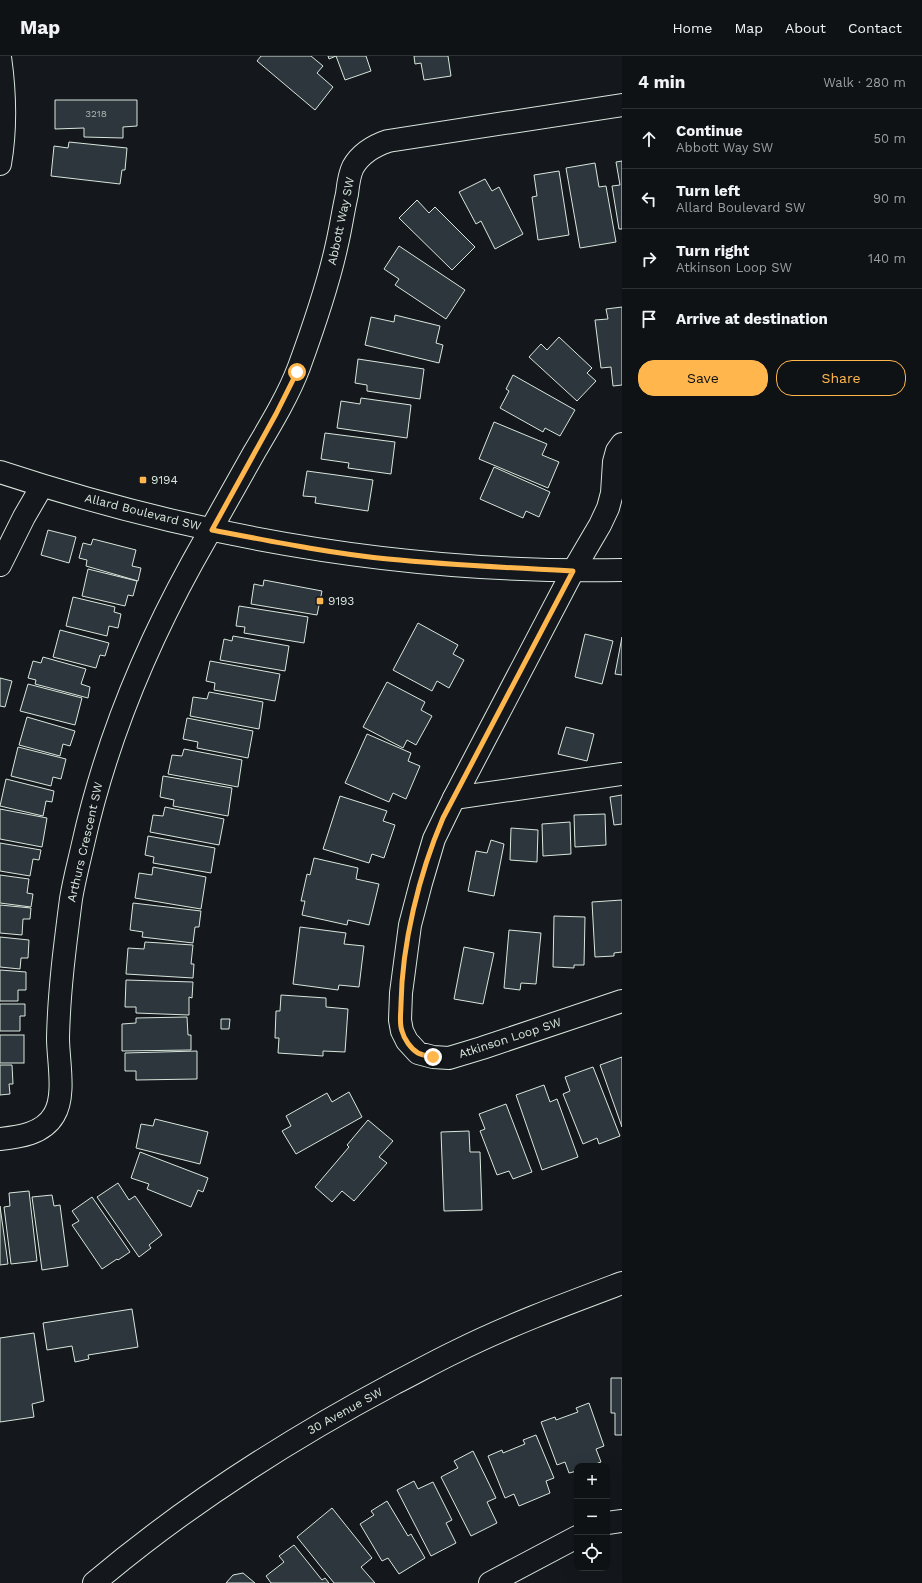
<!DOCTYPE html>
<meta charset="utf-8">
<style>
:root{--surface:#0f1215;--page:#1d2022;--text:#f1f3f6;--muted:#9b9ea0;--line:#2f3234;--accent:#ffb74d}
body{margin:0;font-family:"Work Sans",sans-serif;background:var(--page);color:var(--text)}
.controls{position:absolute;right:12px;bottom:12px;display:grid;overflow:hidden;border-radius:8px;box-shadow:0 4px 16px #0002}
.controls button{width:36px;height:36px;display:grid;place-items:center;padding:0;border:0;border-bottom:1px solid var(--line);background:var(--surface);color:var(--text);font:20px sans-serif}
.stop{position:absolute;width:12px;height:12px;margin:-9px;border:3px solid #ffb74d;border-radius:50%;background:#fff}
.stop.end{background:#ffb74d;border-color:#fff;box-shadow:0 1px 4px #0008}
.list{margin:0;padding:0;list-style:none}
h2{display:flex;justify-content:space-between;align-items:center;height:52px;margin:0;padding:0 16px;font-size:17px}
h2 small{font-size:13px;font-weight:400;color:var(--muted)}
.list li{display:grid;grid-template-columns:26px 1fr auto;gap:12px;align-items:center;box-sizing:border-box;height:60px;padding:0 16px;border-top:1px solid var(--line)}
.list b{display:block;font-size:15px;white-space:nowrap}
.list p{margin:0;font-size:13px;white-space:nowrap;color:var(--muted)}
.list em{font-size:13px;font-style:normal;color:var(--muted)}
.actions{display:flex;gap:8px;padding:12px 16px}
.actions a{flex:1;padding:9px 0;border:1px solid var(--accent);border-radius:16px;text-align:center;font-size:14px;color:var(--accent)}
.actions .main{background:var(--accent);color:#111}
.icon{flex:none;width:22px;height:22px;fill:none;stroke:currentColor;stroke-width:2;stroke-linecap:round;stroke-linejoin:round}
.map{position:relative;flex:none;width:622px;height:1527px;overflow:hidden}
header{display:flex;align-items:center;gap:24px;box-sizing:border-box;height:56px;padding:0 20px;background:var(--surface);border-bottom:1px solid var(--line)}
header strong{font-size:19px}
nav{display:flex;gap:22px;margin-inline-start:auto;font-size:14px}
main{display:flex}
aside{flex:1;background:var(--surface)}
.map>svg:first-child{display:block}
.building{fill:#2c363c;stroke:#d8e6dc}
.lines{fill:none;stroke-linecap:round;stroke-linejoin:round}
.minor-casing{stroke:#d8e6dc;stroke-width:24}
.major-casing{stroke:#d8e6dc;stroke-width:24}
.minor{stroke:#14181c;stroke-width:22}
.major{stroke:#14181c;stroke-width:22}
.route{stroke:#ffb74d;stroke-width:5}
.poi-dot{fill:#ffb74d;stroke:#14181c;stroke-width:1.5}
.labels{text-anchor:middle;dominant-baseline:central;stroke-width:3;stroke-linejoin:round;paint-order:stroke}
.number-label{font-size:10px;fill:#adbab4}
.street-label{font-size:12px;fill:#d8e6dc;stroke:#14181c}
.poi-label{font-size:12px;fill:#d8e6dc;stroke:#14181c;text-anchor:start}
</style>
<header>
<strong>Map</strong>
<nav><a>Home</a><a>Map</a><a>About</a><a>Contact</a></nav>
</header>
<main>
<div class="map">
<svg width="622" height="1527" viewBox="0 0 622 1527">
<rect width="100%" height="100%" fill="#14181c"/>
<g class="building">
<path d="M 261,0 L 311,0 L 323,10 L 317,17 L 333,31 L 315,54 L 257,5 Z"/>
<path d="M 328,0 L 366,0 L 371,15 L 345,24 L 336,0 L 329,3 Z"/>
<path d="M 414,0 L 448,0 L 451,20 L 424,24 L 421,7 L 415,8 Z"/>
<path d="M 55,44 L 137,44 L 137,70 L 123,71 L 123,82 L 84,81 L 84,72 L 55,73 Z"/>
<path d="M 69,86 L 127,92 L 125,114 L 122,114 L 120,128 L 51,120 L 54,90 L 68,92 Z"/>
<path d="M 622,105 L 622,173 L 619,173 L 612,130 L 620,129 L 616,106 Z"/>
<path d="M 595,107 L 599,131 L 606,130 L 616,186 L 580,192 L 566,112 Z"/>
<path d="M 559,115 L 569,179 L 538,184 L 532,141 L 537,140 L 534,119 Z"/>
<path d="M 485,123 L 492,135 L 499,131 L 523,178 L 495,193 L 481,165 L 476,168 L 459,136 Z"/>
<path d="M 417,144 L 429,157 L 435,151 L 475,191 L 452,214 L 399,162 Z"/>
<path d="M 399,190 L 465,234 L 446,263 L 395,229 L 399,223 L 384,213 Z"/>
<path d="M 622,251 L 622,329 L 613,330 L 611,311 L 601,312 L 595,264 L 608,263 L 606,253 Z"/>
<path d="M 395,259 L 440,270 L 436,287 L 443,289 L 439,307 L 365,289 L 371,261 L 394,266 Z"/>
<path d="M 559,281 L 592,312 L 587,317 L 596,325 L 577,345 L 529,301 L 541,288 L 547,294 Z"/>
<path d="M 358,303 L 424,313 L 420,343 L 367,335 L 367,329 L 355,327 Z"/>
<path d="M 513,319 L 575,354 L 560,380 L 545,372 L 543,376 L 500,352 L 509,335 L 506,333 Z"/>
<path d="M 361,342 L 411,349 L 407,382 L 337,372 L 341,345 L 360,348 Z"/>
<path d="M 494,366 L 547,388 L 542,399 L 559,406 L 548,432 L 479,403 Z"/>
<path d="M 325,377 L 395,386 L 391,418 L 348,412 L 349,407 L 321,403 Z"/>
<path d="M 494,411 L 550,436 L 539,461 L 526,455 L 523,462 L 480,443 Z"/>
<path d="M 307,415 L 373,424 L 368,455 L 315,447 L 316,441 L 303,440 Z"/>
<path d="M 48,474 L 76,481 L 69,507 L 41,499 Z"/>
<path d="M 93,483 L 136,494 L 132,510 L 141,512 L 138,525 L 86,510 L 87,504 L 79,502 L 83,487 L 91,489 Z"/>
<path d="M 88,513 L 137,525 L 133,540 L 128,539 L 125,550 L 82,540 Z"/>
<path d="M 264,524 L 322,535 L 317,559 L 251,548 L 254,528 L 263,530 Z"/>
<path d="M 73,541 L 115,551 L 114,556 L 121,558 L 118,572 L 109,570 L 107,580 L 66,570 Z"/>
<path d="M 239,550 L 308,561 L 304,587 L 244,577 L 245,571 L 236,570 Z"/>
<path d="M 418,567 L 458,589 L 453,598 L 464,604 L 449,632 L 437,625 L 432,635 L 393,614 Z"/>
<path d="M 60,574 L 109,587 L 105,600 L 100,599 L 96,612 L 53,601 Z"/>
<path d="M 585,578 L 613,585 L 602,628 L 575,621 Z"/>
<path d="M 233,580 L 289,590 L 285,615 L 220,604 L 224,583 L 232,585 Z"/>
<path d="M 622,581 L 622,619 L 615,618 Z"/>
<path d="M 43,601 L 86,613 L 81,628 L 90,631 L 88,642 L 35,628 L 36,624 L 28,622 L 33,605 L 41,607 Z"/>
<path d="M 210,605 L 280,618 L 275,645 L 214,634 L 215,627 L 206,625 Z"/>
<path d="M 0,622 L 12,625 L 5,651 L 0,650 Z"/>
<path d="M 387,626 L 425,646 L 421,654 L 432,660 L 416,689 L 407,684 L 403,692 L 363,671 Z"/>
<path d="M 28,628 L 82,642 L 75,669 L 20,655 Z"/>
<path d="M 209,636 L 263,646 L 259,673 L 190,660 L 193,641 L 207,643 Z"/>
<path d="M 27,661 L 75,675 L 70,690 L 63,688 L 60,700 L 19,689 Z"/>
<path d="M 187,662 L 253,675 L 248,702 L 197,692 L 198,686 L 183,683 Z"/>
<path d="M 566,671 L 594,678 L 587,705 L 558,698 Z"/>
<path d="M 367,678 L 411,697 L 408,705 L 420,710 L 406,743 L 393,737 L 389,746 L 345,727 Z"/>
<path d="M 18,691 L 66,703 L 61,723 L 53,721 L 51,730 L 11,720 Z"/>
<path d="M 184,693 L 242,704 L 238,731 L 168,718 L 172,699 L 182,700 Z"/>
<path d="M 163,720 L 232,732 L 228,760 L 173,750 L 174,744 L 160,741 Z"/>
<path d="M 6,723 L 54,735 L 52,746 L 46,745 L 43,760 L 0,750 Z"/>
<path d="M 622,739 L 622,768 L 614,769 L 610,741 Z"/>
<path d="M 340,740 L 387,755 L 383,765 L 395,769 L 384,802 L 372,798 L 369,807 L 323,793 Z"/>
<path d="M 165,751 L 224,763 L 219,789 L 150,776 L 153,759 L 163,760 Z"/>
<path d="M 0,753 L 47,762 L 42,791 L 0,783 Z"/>
<path d="M 605,758 L 606,789 L 575,791 L 574,759 Z"/>
<path d="M 570,766 L 571,798 L 543,800 L 542,768 Z"/>
<path d="M 511,772 L 538,774 L 537,806 L 510,804 Z"/>
<path d="M 148,780 L 215,792 L 211,817 L 153,807 L 154,801 L 145,799 Z"/>
<path d="M 491,784 L 504,788 L 494,840 L 468,835 L 476,795 L 487,797 Z"/>
<path d="M 0,787 L 41,794 L 39,804 L 33,803 L 30,820 L 0,815 Z"/>
<path d="M 314,802 L 358,812 L 356,823 L 379,828 L 369,869 L 348,864 L 347,869 L 302,859 L 305,845 L 301,845 L 307,818 L 310,819 Z"/>
<path d="M 153,811 L 206,821 L 201,853 L 135,842 L 139,817 L 152,819 Z"/>
<path d="M 0,819 L 29,823 L 27,837 L 33,838 L 31,851 L 0,847 Z"/>
<path d="M 622,844 L 622,896 L 614,897 L 614,900 L 595,901 L 592,846 Z"/>
<path d="M 133,847 L 201,855 L 199,871 L 195,871 L 193,887 L 142,881 L 143,876 L 130,874 Z"/>
<path d="M 0,849 L 31,852 L 30,863 L 23,863 L 22,879 L 0,877 Z"/>
<path d="M 554,860 L 585,861 L 584,909 L 574,909 L 574,912 L 553,911 Z"/>
<path d="M 300,871 L 346,877 L 344,888 L 364,890 L 359,931 L 339,929 L 338,934 L 293,928 Z"/>
<path d="M 509,874 L 541,877 L 536,928 L 521,927 L 520,934 L 504,932 Z"/>
<path d="M 0,881 L 29,884 L 28,902 L 21,902 L 20,913 L 0,911 Z"/>
<path d="M 145,886 L 193,889 L 191,908 L 194,908 L 193,922 L 126,918 L 128,892 L 144,893 Z"/>
<path d="M 464,891 L 494,897 L 483,948 L 454,943 Z"/>
<path d="M 0,914 L 26,916 L 26,934 L 18,934 L 18,945 L 0,945 Z"/>
<path d="M 126,924 L 193,926 L 192,942 L 189,941 L 189,959 L 136,957 L 136,951 L 125,951 Z"/>
<path d="M 281,939 L 326,942 L 326,951 L 348,953 L 345,996 L 323,995 L 323,1000 L 278,997 L 279,982 L 275,982 L 276,955 L 280,955 Z"/>
<path d="M 0,948 L 25,948 L 25,960 L 20,960 L 20,975 L 0,975 Z"/>
<path d="M 187,961 L 188,979 L 191,979 L 191,994 L 122,995 L 122,968 L 136,967 L 136,962 Z"/>
<path d="M 221,963 L 230,963 L 229,973 L 221,973 Z"/>
<rect x="0" y="979" width="24" height="28"/>
<path d="M 197,995 L 197,1023 L 136,1024 L 136,1015 L 125,1015 L 125,997 Z"/>
<path d="M 622,1001 L 622,1071 L 600,1009 Z"/>
<path d="M 0,1009 L 12,1009 L 13,1028 L 9,1028 L 10,1038 L 0,1039 Z"/>
<path d="M 593,1011 L 620,1080 L 599,1088 L 597,1082 L 583,1088 L 563,1038 L 570,1035 L 565,1021 Z"/>
<path d="M 544,1029 L 550,1046 L 557,1043 L 578,1101 L 542,1114 L 516,1039 Z"/>
<path d="M 349,1036 L 362,1061 L 296,1098 L 282,1075 L 291,1070 L 286,1060 L 327,1037 L 332,1046 Z"/>
<path d="M 506,1048 L 532,1116 L 513,1123 L 509,1115 L 497,1119 L 480,1075 L 485,1073 L 479,1058 Z"/>
<path d="M 155,1063 L 208,1076 L 200,1108 L 136,1092 L 141,1068 L 153,1070 Z"/>
<path d="M 368,1064 L 393,1085 L 379,1101 L 387,1107 L 354,1145 L 342,1135 L 332,1146 L 315,1131 L 349,1091 L 347,1089 Z"/>
<path d="M 469,1075 L 470,1096 L 480,1096 L 482,1154 L 444,1155 L 441,1076 Z"/>
<path d="M 140,1096 L 208,1122 L 203,1136 L 198,1134 L 191,1151 L 147,1133 L 149,1128 L 131,1122 Z"/>
<path d="M 118,1127 L 129,1144 L 135,1140 L 162,1179 L 149,1189 L 151,1192 L 139,1201 L 97,1141 Z"/>
<path d="M 29,1135 L 37,1205 L 11,1208 L 4,1151 L 10,1150 L 9,1137 Z"/>
<path d="M 52,1139 L 54,1150 L 60,1149 L 68,1210 L 42,1214 L 32,1141 Z"/>
<path d="M 92,1141 L 130,1196 L 118,1204 L 117,1203 L 102,1213 L 72,1169 L 79,1165 L 72,1155 Z"/>
<path d="M 0,1150 L 8,1208 L 0,1209 Z"/>
<path d="M 132,1253 L 138,1291 L 88,1299 L 89,1303 L 75,1306 L 72,1290 L 47,1294 L 43,1267 Z"/>
<path d="M 34,1277 L 44,1345 L 32,1348 L 34,1361 L 0,1366 L 0,1282 Z"/>
<path d="M 611,1322 L 622,1322 L 622,1379 L 615,1379 L 615,1357 L 611,1357 Z"/>
<path d="M 589,1347 L 604,1390 L 596,1393 L 601,1406 L 590,1410 L 577,1410 L 577,1415 L 569,1417 L 565,1406 L 557,1409 L 541,1366 L 555,1361 L 556,1364 L 578,1356 L 576,1352 Z"/>
<path d="M 536,1379 L 554,1422 L 546,1425 L 550,1437 L 519,1450 L 514,1438 L 505,1442 L 488,1400 L 502,1394 L 503,1397 L 525,1388 L 523,1384 Z"/>
<path d="M 473,1395 L 496,1442 L 487,1446 L 497,1467 L 471,1480 L 441,1421 L 458,1412 L 454,1405 Z"/>
<path d="M 414,1425 L 418,1433 L 433,1426 L 452,1464 L 446,1467 L 456,1487 L 431,1500 L 397,1434 Z"/>
<path d="M 387,1445 L 408,1480 L 411,1478 L 425,1502 L 399,1518 L 388,1502 L 382,1505 L 360,1468 L 374,1459 L 371,1455 Z"/>
<path d="M 332,1452 L 372,1502 L 361,1511 L 375,1527 L 334,1527 L 297,1481 Z"/>
<path d="M 294,1489 L 322,1524 L 325,1522 L 329,1527 L 271,1527 L 266,1520 L 284,1506 L 279,1500 Z"/>
<path d="M 243,1517 L 255,1527 L 226,1527 L 233,1519 Z"/>
</g>
<g class="lines">
<defs>
<g id="minor">
<path d="M 0,1 C 5,36 6,73 0,108"/>
<path d="M 622,388 L 617,395 L 614,406 L 612,437 L 608,452 L 600,469 L 573,515 L 454,742 L 434,783 L 421,827 L 410,869 L 401,937 L 400,964 L 402,975 L 407,985 L 418,997 L 433,1001 L 449,1002 L 482,992 L 622,945"/>
<path d="M 0,416 C 200,482 411,518 622,514"/>
<path d="M 0,509 L 24,461 L 42,430"/>
<path d="M 454,742 L 622,718"/>
<path d="M 0,1083 C 19,1081 43,1078 54,1059 C 66,1040 58,1004 58,982 C 59,935 65,889 71,843 C 74,824 79,806 83,788 C 105,689 143,596 192,507 C 213,470 234,433 255,395 C 271,368 288,340 299,311 C 314,270 328,230 337,188 C 341,171 343,155 347,138 C 348,129 349,119 353,111 C 361,97 373,90 388,85 L 622,49"/>
<path d="M 607,1467 L 622,1465"/>
<path d="M 490,1527 L 577,1481"/>
</g>
<path id="major" d="M 94,1527 C 186,1449 288,1384 395,1327 C 415,1317 434,1306 455,1296 C 509,1269 566,1248 622,1227"/>
</defs>
<use href="#minor" class="minor-casing"/>
<use href="#major" class="major-casing"/>
<use href="#minor" class="minor"/>
<use href="#major" class="major"/>
</g>
<g class="lines">
<path class="route" d="M 297,316 L 276,358 L 212,474 C 270,485 329,497 388,503 C 450,509 511,512 573,515 L 443,762 C 419,818 402,888 401,948 C 401,957 399,967 402,975 C 404,983 411,993 418,997 C 422,999 428,1000 433,1001"/>
</g>
<g class="poi-dot">
<rect x="139" y="420" width="8" height="8" rx="2"/>
<rect x="316" y="541" width="8" height="8" rx="2"/>
</g>
<g class="labels">
<g class="number-label">
<text x="96" y="57">3218</text>
</g>
<g class="street-label">
<text transform="translate(341 165) rotate(-78)">Abbott Way SW</text>
<text transform="translate(143 456) rotate(14)">Allard Boulevard SW</text>
<text transform="translate(85 786) rotate(-77)">Arthurs Crescent SW</text>
<text transform="translate(510 982) rotate(-18)">Atkinson Loop SW</text>
<text transform="translate(345 1355) rotate(-29)">30 Avenue SW</text>
</g>
<g class="poi-label">
<text x="151" y="424">9194</text>
<text x="328" y="545">9193</text>
</g>
</g>
</svg>
<div class="controls">
<button>+</button>
<button>−</button>
<button><svg class="icon" aria-label="locate" viewBox="0 0 24 24"><circle cx="12" cy="12" r="6"/><path d="M12 2v4M12 18v4M2 12h4M18 12h4"/></svg></button>
</div>
<div class="stop" style="left:297px;top:316px"></div>
<div class="stop end" style="left:433px;top:1001px"></div>
</div>
<aside>
<h2>4 min<small>Walk · 280 m</small></h2>
<ul class="list">
<li><svg class="icon" aria-label="ahead" viewBox="0 0 24 24"><path d="M12 20V5M6 11l6-6 6 6"/></svg><div><b>Continue</b><p>Abbott Way SW</p></div><em>50 m</em></li>
<li><svg class="icon" aria-label="left" viewBox="0 0 24 24"><path d="M17 20v-9H6M10 6l-5 5 5 5"/></svg><div><b>Turn left</b><p>Allard Boulevard SW</p></div><em>90 m</em></li>
<li><svg class="icon" aria-label="right" viewBox="0 0 24 24"><path d="M7 20v-9h11M14 6l5 5-5 5"/></svg><div><b>Turn right</b><p>Atkinson Loop SW</p></div><em>140 m</em></li>
<li><svg class="icon" aria-label="arrive" viewBox="0 0 24 24"><path d="M6 21V4h12l-3 4 3 4H6"/></svg><div><b>Arrive at destination</b></div></li>
</ul>
<div class="actions"><a class="main">Save</a><a>Share</a></div>
</aside>
</main>
